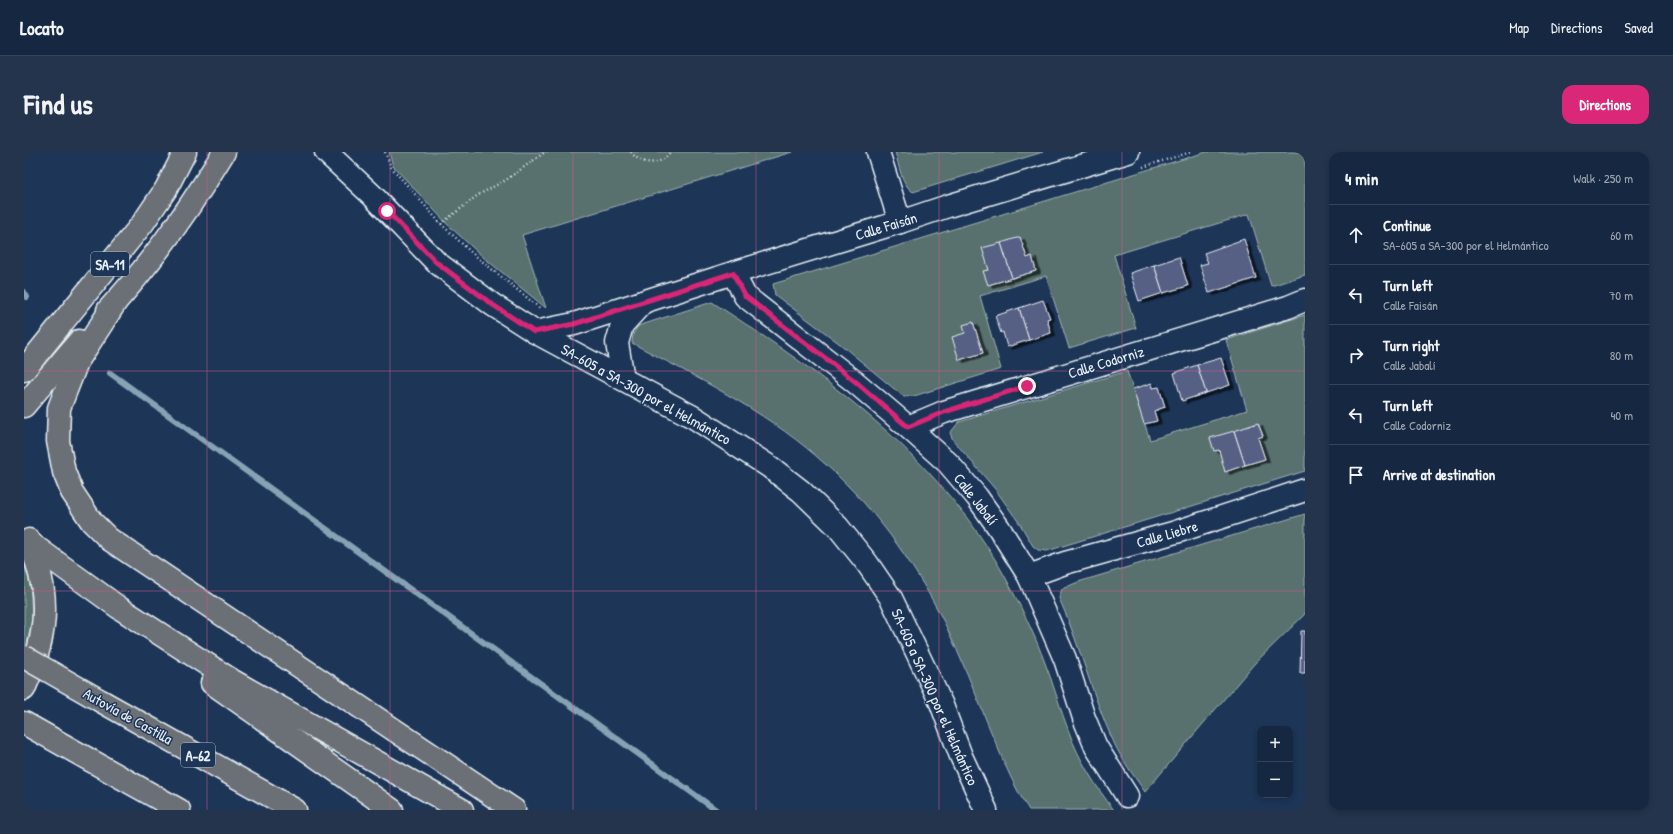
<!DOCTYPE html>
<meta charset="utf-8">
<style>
:root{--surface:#162841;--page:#23344c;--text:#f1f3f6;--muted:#9ea6b1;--line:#35445a;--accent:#db2777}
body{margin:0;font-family:"Patrick Hand",sans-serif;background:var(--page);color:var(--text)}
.controls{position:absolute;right:12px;bottom:12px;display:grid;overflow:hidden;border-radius:8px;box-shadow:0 2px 6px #0003}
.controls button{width:36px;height:36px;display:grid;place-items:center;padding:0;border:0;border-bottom:1px solid var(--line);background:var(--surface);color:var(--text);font:20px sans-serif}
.stop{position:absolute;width:12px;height:12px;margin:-9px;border:3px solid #db2777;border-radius:50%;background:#fff}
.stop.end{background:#db2777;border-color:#fff;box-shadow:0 1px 4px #0008}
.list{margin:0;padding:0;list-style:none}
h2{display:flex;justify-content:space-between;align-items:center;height:52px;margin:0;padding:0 16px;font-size:17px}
h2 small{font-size:13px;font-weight:400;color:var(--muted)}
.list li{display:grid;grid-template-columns:26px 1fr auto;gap:12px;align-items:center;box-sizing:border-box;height:60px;padding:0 16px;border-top:1px solid var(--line)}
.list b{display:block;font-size:15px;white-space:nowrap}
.list p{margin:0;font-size:13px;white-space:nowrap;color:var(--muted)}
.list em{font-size:13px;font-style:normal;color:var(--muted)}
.icon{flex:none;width:22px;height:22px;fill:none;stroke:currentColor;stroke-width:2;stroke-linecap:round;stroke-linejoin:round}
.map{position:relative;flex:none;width:1281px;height:658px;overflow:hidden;border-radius:12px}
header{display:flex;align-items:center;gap:24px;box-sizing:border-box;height:56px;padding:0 20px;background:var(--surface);border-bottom:1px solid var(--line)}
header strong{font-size:19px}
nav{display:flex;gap:22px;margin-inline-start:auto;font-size:14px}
.intro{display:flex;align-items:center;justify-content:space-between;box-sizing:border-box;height:96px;padding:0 24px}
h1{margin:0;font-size:28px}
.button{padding:10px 18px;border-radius:12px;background:var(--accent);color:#fff;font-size:14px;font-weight:700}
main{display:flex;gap:24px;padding:0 24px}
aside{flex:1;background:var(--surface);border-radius:12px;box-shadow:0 2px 6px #0003}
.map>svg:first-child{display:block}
.green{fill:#58716e;stroke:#a0b1b3}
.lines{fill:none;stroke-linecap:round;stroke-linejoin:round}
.stream{stroke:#85a3b4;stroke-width:6}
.building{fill:#565e84;stroke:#e8f1f8;filter:url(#shadow)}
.minor-casing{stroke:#e8f1f8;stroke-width:25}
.highway-casing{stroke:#e8f1f8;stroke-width:25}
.path{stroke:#e8f1f8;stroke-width:2.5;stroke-dasharray:1 3;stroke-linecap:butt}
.minor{stroke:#1d3557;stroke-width:22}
.highway{stroke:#6a7074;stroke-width:22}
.highway-bridge-casing{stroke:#e8f1f8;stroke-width:25;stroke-linecap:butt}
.highway-bridge{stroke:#6a7074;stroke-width:22}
.route{stroke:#db2777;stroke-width:5}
.grid{fill:none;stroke:#cd598a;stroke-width:1;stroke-opacity:0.55}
.labels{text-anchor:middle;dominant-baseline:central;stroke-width:3;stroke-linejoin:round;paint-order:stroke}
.shield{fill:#1d3557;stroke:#abb9c8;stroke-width:1}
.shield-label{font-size:14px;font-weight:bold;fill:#e8f1f8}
.street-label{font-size:15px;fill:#e8f1f8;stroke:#1d3557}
</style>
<header>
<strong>Locato</strong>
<nav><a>Map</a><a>Directions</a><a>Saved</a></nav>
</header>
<div class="intro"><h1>Find us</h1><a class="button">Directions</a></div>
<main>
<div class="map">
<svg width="1281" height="658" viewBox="0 0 1281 658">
<defs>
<filter id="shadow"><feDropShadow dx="4.5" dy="2.5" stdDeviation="0" flood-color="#0009"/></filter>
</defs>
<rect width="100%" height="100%" fill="#1d3557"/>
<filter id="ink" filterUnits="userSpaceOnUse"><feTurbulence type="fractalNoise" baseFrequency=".025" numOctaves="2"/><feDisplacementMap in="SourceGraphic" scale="8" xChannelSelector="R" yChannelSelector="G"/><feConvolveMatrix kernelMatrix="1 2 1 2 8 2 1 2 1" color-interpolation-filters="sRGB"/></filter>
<g filter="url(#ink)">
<g class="green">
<path d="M 365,0 L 768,0 L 498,83 L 522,156 L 459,105 L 424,73 L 369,14 Z"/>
<path d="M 871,0 L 1019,0 L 889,40 C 877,32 875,13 871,0 Z"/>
<path d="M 1182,0 L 1281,0 L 1281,123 L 1247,134 L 1225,62 L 1090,103 L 1112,176 L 1045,196 L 1022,124 L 956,144 L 977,217 L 890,244 L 880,245 L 816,192 L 751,143 L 749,132 Z"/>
<path d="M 688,150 C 804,225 924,311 988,438 C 1000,461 1012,486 1021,511 C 1030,533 1036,557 1045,580 C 1055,608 1072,635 1090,658 L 1005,658 C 988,632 977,603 965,575 C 951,540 937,506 921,472 C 889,408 847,351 792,304 C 739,258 670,224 608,191 L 609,182 L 614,174 Z"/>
<path d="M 1281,163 L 1281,319 L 1023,399 L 1014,398 L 1009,394 L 996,372 L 971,337 L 929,288 L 926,281 L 935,270 L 1103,219 L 1126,288 L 1223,258 L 1202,188 Z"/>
<path d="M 1281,362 L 1281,462 L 1230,512 L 1121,640 C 1110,624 1098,608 1090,591 C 1068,544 1056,493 1035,446 L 1038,437 L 1054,430 Z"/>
<path d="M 0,412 L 6,431 L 8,467 L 0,506 Z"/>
</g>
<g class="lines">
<g class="stream">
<path d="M 0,140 L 3,145"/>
<path d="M 86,221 L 692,658"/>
</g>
</g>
<g class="building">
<path d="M 996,85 L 1003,106 L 1008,104 L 1012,119 L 988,126 L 977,91 Z"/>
<path d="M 1220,87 L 1232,126 L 1185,141 L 1176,113 L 1184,111 L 1180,101 Z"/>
<path d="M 977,91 L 988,126 L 964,133 L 959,119 L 965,118 L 958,96 Z"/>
<path d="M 1155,105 L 1164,134 L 1139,141 L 1130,113 Z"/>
<path d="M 1130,113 L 1139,141 L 1115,149 L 1106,121 Z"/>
<path d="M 1019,148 L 1026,166 L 1023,167 L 1027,181 L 1005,188 L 995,156 Z"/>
<path d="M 995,156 L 1005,188 L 983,195 L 979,180 L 977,181 L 971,164 Z"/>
<path d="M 949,170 L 959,201 L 935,208 L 928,185 L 941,181 L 939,173 Z"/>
<path d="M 1197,206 L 1206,233 L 1182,241 L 1173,213 Z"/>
<path d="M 1173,213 L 1182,241 L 1158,249 L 1150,221 Z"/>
<path d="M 1128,231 L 1129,236 L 1135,235 L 1141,255 L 1130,259 L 1133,269 L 1120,272 L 1109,237 Z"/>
<path d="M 1234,271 L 1239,284 L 1234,286 L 1241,307 L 1221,313 L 1210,279 Z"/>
<path d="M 1210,279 L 1221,313 L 1201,320 L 1195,298 L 1190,299 L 1186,286 Z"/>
<path d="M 1277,479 L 1281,479 L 1281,521 L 1276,521 Z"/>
</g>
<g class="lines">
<defs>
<g id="minor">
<path d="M 302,0 L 348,43 L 412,110 L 469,153 L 511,180 L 671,266 L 746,315 L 777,339 L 814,375 L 843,411 L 867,446 L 917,551 L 937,604 L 962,658"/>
<path d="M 854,0 L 876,70"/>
<path d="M 709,121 L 721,144 L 831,230 L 884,275 L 924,311 L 953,345 L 975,376 L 1005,424 L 1041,507 L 1060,566 L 1072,595 L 1103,644"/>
<path d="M 511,180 L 550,172 L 709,121 L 876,70 L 924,54 L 1104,0"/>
<path d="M 599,227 L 593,191 L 598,173 L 619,150"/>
<path d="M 884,275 L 920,260 L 1264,155 L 1281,148"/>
<path d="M 1005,424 L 1041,411 L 1152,380 L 1281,338"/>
</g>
<g id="highway">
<path d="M 93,148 L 53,210 L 35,256 L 34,289 L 40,320 L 48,340 L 68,370 L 85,387 L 490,658"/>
<path d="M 84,158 C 129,110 166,56 200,0"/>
<path d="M 0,218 L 119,71 L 142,37 L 161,0"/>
<path d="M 0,254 L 55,189"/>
<path d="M 6,391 L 94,455 L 209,529 L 438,658"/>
<path d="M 188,531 L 368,658"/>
<path d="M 0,537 C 19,495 27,456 13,411 C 10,403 9,395 5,388"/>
<path d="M 77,549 L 271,658"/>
<path d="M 0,571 L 155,658"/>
</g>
</defs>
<use href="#minor" class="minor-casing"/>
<use href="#highway" class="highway-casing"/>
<g class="path">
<path d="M 361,0 L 367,15 L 417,72 L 448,101 L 517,157"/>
<path d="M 607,0 C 616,13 637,15 646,0"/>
<path d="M 1119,15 L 1167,0"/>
<path d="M 417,72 L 454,43 L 482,28 L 521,0"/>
</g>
<use href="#minor" class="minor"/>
<use href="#highway" class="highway"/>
<defs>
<path id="highway-bridge" d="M 0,505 L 77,549"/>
</defs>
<use href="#highway-bridge" class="highway-bridge-casing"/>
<use href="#highway-bridge" class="highway-bridge"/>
</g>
</g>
<g class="lines" filter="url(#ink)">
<path class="route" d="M 363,59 L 412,110 L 469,153 L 510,180 L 550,172 L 709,121 L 721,144 L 832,230 L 884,275 L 920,260 L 1003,234"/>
</g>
<path class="grid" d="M 183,0 L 183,658M 366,0 L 366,658M 549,0 L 549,658M 732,0 L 732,658M 915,0 L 915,658M 1098,0 L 1098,658M 0,219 L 1281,219M 0,439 L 1281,439"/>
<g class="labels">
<g class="shield">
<rect x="67" y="100" width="38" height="24" rx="3"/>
<rect x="157" y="591" width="34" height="24" rx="3"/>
</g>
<g class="shield-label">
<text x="86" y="112">SA-11</text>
<text x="174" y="603">A-62</text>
</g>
<g class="street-label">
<text transform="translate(862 74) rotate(-17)">Calle Faisán</text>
<text transform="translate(1082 210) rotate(-17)">Calle Codorniz</text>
<text transform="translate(622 242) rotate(29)">SA-605 a SA-300 por el Helmántico</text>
<text transform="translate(952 347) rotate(52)">Calle Jabalí</text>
<text transform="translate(1143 382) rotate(-16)">Calle Liebre</text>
<text transform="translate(911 545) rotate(66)">SA-605 a SA-300 por el Helmántico</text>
<text transform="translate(104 564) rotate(29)">Autovía de Castilla</text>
</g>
</g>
</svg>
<div class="controls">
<button>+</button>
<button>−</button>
</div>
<div class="stop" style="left:363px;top:59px"></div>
<div class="stop end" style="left:1003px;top:234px"></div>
</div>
<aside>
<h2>4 min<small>Walk · 250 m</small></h2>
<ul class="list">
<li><svg class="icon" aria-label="ahead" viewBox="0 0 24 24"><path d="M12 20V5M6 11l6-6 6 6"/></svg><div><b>Continue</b><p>SA-605 a SA-300 por el Helmántico</p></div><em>60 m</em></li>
<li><svg class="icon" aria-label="left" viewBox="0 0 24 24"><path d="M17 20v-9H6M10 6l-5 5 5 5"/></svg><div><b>Turn left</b><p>Calle Faisán</p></div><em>70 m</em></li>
<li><svg class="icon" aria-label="right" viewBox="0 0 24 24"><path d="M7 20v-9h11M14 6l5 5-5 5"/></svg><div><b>Turn right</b><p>Calle Jabalí</p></div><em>80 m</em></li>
<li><svg class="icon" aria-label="left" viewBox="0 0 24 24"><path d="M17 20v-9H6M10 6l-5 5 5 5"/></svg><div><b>Turn left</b><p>Calle Codorniz</p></div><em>40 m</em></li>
<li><svg class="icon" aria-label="arrive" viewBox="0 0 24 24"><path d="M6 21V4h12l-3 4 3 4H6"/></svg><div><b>Arrive at destination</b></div></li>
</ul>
</aside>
</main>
